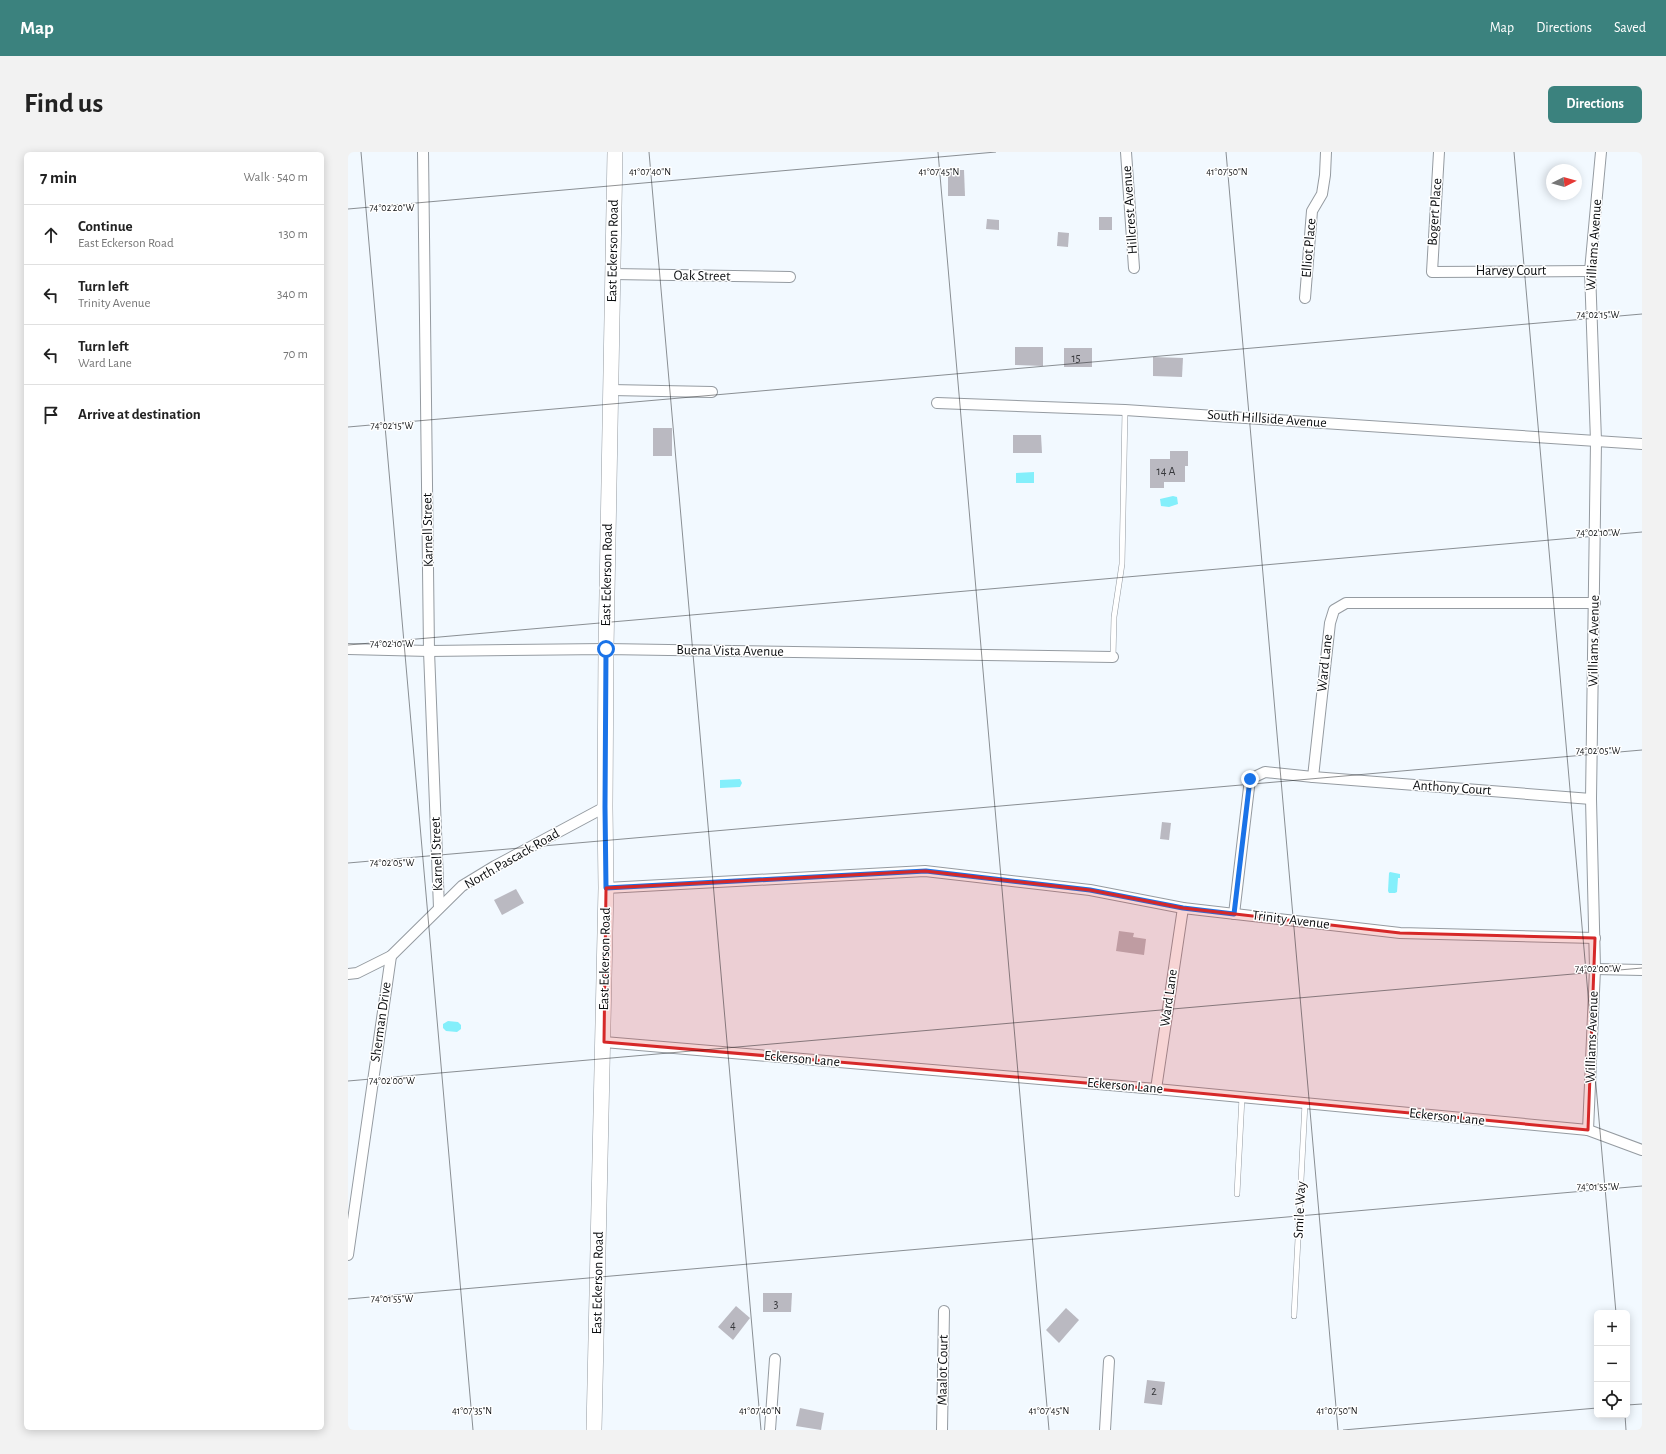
<!DOCTYPE html>
<meta charset="utf-8">
<style>
:root{--surface:#fff;--page:#f2f2f2;--text:#222;--muted:#767676;--line:#e0e0e0;--accent:#3b827e}
body{margin:0;font-family:"Alegreya Sans",sans-serif;background:var(--page);color:var(--text)}
.controls{position:absolute;right:12px;bottom:12px;display:grid;overflow:hidden;border-radius:6px;box-shadow:0 2px 10px #0003}
.controls button{width:36px;height:36px;display:grid;place-items:center;padding:0;border:0;border-bottom:1px solid var(--line);background:var(--surface);color:var(--text);font:20px sans-serif}
.compass{position:absolute;left:1198px;top:12px;width:36px;height:36px;border-radius:50%;background:var(--surface);box-shadow:0 2px 10px #0003;rotate:85deg}
.stop{position:absolute;width:12px;height:12px;margin:-9px;border:3px solid #1a73e8;border-radius:50%;background:#fff}
.stop.end{background:#1a73e8;border-color:#fff;box-shadow:0 1px 4px #0008}
.list{margin:0;padding:0;list-style:none}
h2{display:flex;justify-content:space-between;align-items:center;height:52px;margin:0;padding:0 16px;font-size:17px}
h2 small{font-size:13px;font-weight:400;color:var(--muted)}
.list li{display:grid;grid-template-columns:26px 1fr auto;gap:12px;align-items:center;box-sizing:border-box;height:60px;padding:0 16px;border-top:1px solid var(--line)}
.list b{display:block;font-size:15px;white-space:nowrap}
.list p{margin:0;font-size:13px;white-space:nowrap;color:var(--muted)}
.list em{font-size:13px;font-style:normal;color:var(--muted)}
.icon{flex:none;width:22px;height:22px;fill:none;stroke:currentColor;stroke-width:2;stroke-linecap:round;stroke-linejoin:round}
.map{position:relative;flex:none;width:1294px;height:1278px;overflow:hidden;border-radius:6px}
header{display:flex;align-items:center;gap:24px;box-sizing:border-box;height:56px;padding:0 20px;background:var(--accent);color:#fff}
header strong{font-size:19px}
nav{display:flex;gap:22px;margin-inline-start:auto;font-size:14px}
.intro{display:flex;align-items:center;justify-content:space-between;box-sizing:border-box;height:96px;padding:0 24px}
h1{margin:0;font-size:28px}
.button{padding:10px 18px;border-radius:6px;background:var(--accent);color:#fff;font-size:14px;font-weight:700}
main{display:flex;gap:24px;padding:0 24px}
aside{flex:1;background:var(--surface);border-radius:6px;box-shadow:0 2px 10px #0003}
.map>svg:first-child{display:block}
.water{fill:#84effb}
.building{fill:#bab9c1}
.lines{fill:none;stroke-linecap:round;stroke-linejoin:round}
.lane-casing{stroke:#959ba1;stroke-width:6}
.street-casing{stroke:#959ba1;stroke-width:12}
.secondary-casing{stroke:#959ba1;stroke-width:16}
.lane{stroke:#fff;stroke-width:5}
.street{stroke:#fff;stroke-width:10}
.secondary{stroke:#fff;stroke-width:15}
.route{stroke:#1a73e8;stroke-width:5}
.marked{fill:#d62828;fill-opacity:0.2;stroke:#d62828;stroke-width:3;stroke-linejoin:round}
.ticks{fill:none;stroke:#0b0d0f;stroke-width:1;stroke-opacity:0.45}
.labels{text-anchor:middle;dominant-baseline:central;stroke-width:3;stroke-linejoin:round;paint-order:stroke}
.number-label{font-size:12px;fill:#37383c}
.street-label{font-size:14px;fill:#0b0d0f;stroke:#fff}
.ticks-label{font-size:10px;text-anchor:middle;fill:#0b0d0f;stroke:#fff;stroke-width:3;stroke-linejoin:round;paint-order:stroke}
</style>
<header>
<strong>Map</strong>
<nav><a>Map</a><a>Directions</a><a>Saved</a></nav>
</header>
<div class="intro"><h1>Find us</h1><a class="button">Directions</a></div>
<main>
<aside>
<h2>7 min<small>Walk · 540 m</small></h2>
<ul class="list">
<li><svg class="icon" aria-label="ahead" viewBox="0 0 24 24"><path d="M12 20V5M6 11l6-6 6 6"/></svg><div><b>Continue</b><p>East Eckerson Road</p></div><em>130 m</em></li>
<li><svg class="icon" aria-label="left" viewBox="0 0 24 24"><path d="M17 20v-9H6M10 6l-5 5 5 5"/></svg><div><b>Turn left</b><p>Trinity Avenue</p></div><em>340 m</em></li>
<li><svg class="icon" aria-label="left" viewBox="0 0 24 24"><path d="M17 20v-9H6M10 6l-5 5 5 5"/></svg><div><b>Turn left</b><p>Ward Lane</p></div><em>70 m</em></li>
<li><svg class="icon" aria-label="arrive" viewBox="0 0 24 24"><path d="M6 21V4h12l-3 4 3 4H6"/></svg><div><b>Arrive at destination</b></div></li>
</ul>
</aside>
<div class="map">
<svg width="1294" height="1278" viewBox="0 0 1294 1278">
<rect width="100%" height="100%" fill="#f2f9ff"/>
<g class="water">
<path d="M 686,320 L 686,331 L 668,331 L 668,321 Z"/>
<path d="M 825,344 L 829,345 L 830,352 L 821,355 L 813,354 L 812,347 Z"/>
<path d="M 392,627 L 394,631 L 392,635 L 372,636 L 372,628 Z"/>
<path d="M 1042,720 L 1052,722 L 1052,726 L 1050,726 L 1049,740 L 1047,741 L 1041,741 L 1040,739 L 1041,721 Z"/>
<path d="M 100,869 L 110,870 L 113,873 L 113,877 L 109,880 L 98,879 L 95,876 L 95,872 Z"/>
</g>
<g class="building">
<path d="M 600,18 L 616,18 L 617,44 L 600,44 Z"/>
<rect x="751" y="65" width="13" height="13"/>
<path d="M 639,67 L 651,68 L 651,78 L 638,77 Z"/>
<path d="M 710,80 L 721,81 L 720,95 L 709,94 Z"/>
<path d="M 667,195 L 695,195 L 695,214 L 667,213 Z"/>
<rect x="716" y="196" width="28" height="19"/>
<path d="M 805,205 L 835,206 L 834,225 L 805,224 Z"/>
<rect x="305" y="276" width="19" height="28"/>
<path d="M 665,283 L 693,283 L 694,301 L 665,301 Z"/>
<path d="M 822,299 L 840,299 L 840,314 L 837,314 L 837,330 L 816,330 L 816,336 L 802,336 L 802,307 L 822,307 Z"/>
<path d="M 814,670 L 823,671 L 821,688 L 812,687 Z"/>
<path d="M 168,737 L 176,751 L 154,763 L 146,748 Z"/>
<path d="M 771,779 L 786,781 L 785,785 L 798,787 L 796,803 L 768,799 Z"/>
<path d="M 415,1141 L 444,1141 L 443,1160 L 415,1160 Z"/>
<path d="M 388,1154 L 402,1166 L 385,1188 L 370,1175 Z"/>
<path d="M 718,1156 L 731,1168 L 711,1191 L 698,1178 Z"/>
<path d="M 799,1228 L 817,1230 L 814,1253 L 796,1251 Z"/>
<path d="M 452,1256 L 476,1261 L 473,1278 L 448,1274 Z"/>
</g>
<g class="lines">
<defs>
<g id="lane">
<path d="M 765,505 L 766,465 L 774,412 L 777,258"/>
<path d="M 889,1042 L 894,945"/>
<path d="M 946,1164 L 957,951"/>
</g>
<g id="street">
<path d="M 75,0 L 81,499 L 91,756"/>
<path d="M 778,0 L 786,116"/>
<path d="M 1091,0 L 1084,120 L 1242,119"/>
<path d="M 265,122 L 442,125"/>
<path d="M 957,146 L 964,59 L 974,42 L 977,23 L 978,0"/>
<path d="M 263,238 L 364,240"/>
<path d="M 589,251 L 777,258 L 1294,292"/>
<path d="M 0,497 L 81,499 L 258,497 L 765,505"/>
<path d="M 965,625 L 982,471 L 986,458 L 998,451 L 1247,451"/>
<path d="M 258,736 L 577,719 L 742,738 L 835,756 L 1052,781 L 1247,786"/>
<path d="M 886,762 L 902,627 L 917,620 L 965,625 L 1243,647"/>
<path d="M 1247,817 L 1294,818"/>
<path d="M 0,822 L 9,821 L 43,804 L 114,734 L 147,714 L 257,655"/>
<path d="M 256,890 L 808,937 L 1240,978 L 1294,998"/>
<path d="M 808,937 L 835,756"/>
<path d="M 1240,978 L 1247,817 L 1243,647 L 1248,289 L 1242,119 L 1253,0"/>
<path d="M 0,1103 L 43,804"/>
<path d="M 422,1278 L 427,1207"/>
<path d="M 594,1278 L 596,1159"/>
<path d="M 757,1278 L 761,1209"/>
</g>
<path id="secondary" d="M 246,1278 L 258,736 L 257,655 L 258,497 L 267,0"/>
</defs>
<use href="#lane" class="lane-casing"/>
<use href="#street" class="street-casing"/>
<use href="#secondary" class="secondary-casing"/>
<use href="#lane" class="lane"/>
<use href="#street" class="street"/>
<use href="#secondary" class="secondary"/>
</g>
<g class="lines">
<path class="route" d="M 258,497 L 257,655 L 258,736 L 578,719 L 742,738 L 835,756 L 886,762 L 902,627"/>
</g>
<path class="marked" d="M 577,719 L 742,738 L 835,756 L 1052,781 L 1247,786 L 1240,978 L 808,937 L 256,890 L 258,736 Z"/>
<path class="ticks" d="M 13,0 L 125,1278M 301,0 L 413,1278M 590,0 L 701,1278M 878,0 L 990,1278M 1166,0 L 1268,1161M 0,57 L 648,0M 0,275 L 1294,162M 0,493 L 1294,380M 0,711 L 1294,598M 0,929 L 1294,816M 0,1147 L 1294,1034M 1279,1253 L 1294,1252M 1277,1263 L 1278,1278M 995,1278 L 1249,1256"/>
<g class="labels">
<g class="number-label">
<text x="728" y="206">15</text>
<text x="818" y="319">14 A</text>
<text x="428" y="1152">3</text>
<text x="385" y="1173">4</text>
<text x="806" y="1239">2</text>
</g>
<g class="street-label">
<text transform="translate(782 58) rotate(-94)">Hillcrest Avenue</text>
<text transform="translate(1087 60) rotate(-86)">Bogert Place</text>
<text transform="translate(1246 93) rotate(-86)">Williams Avenue</text>
<text transform="translate(961 96) rotate(-85)">Elliot Place</text>
<text transform="translate(265 99) rotate(-89)">East Eckerson Road</text>
<text x="1163" y="119">Harvey Court</text>
<text transform="translate(354 124) rotate(1)">Oak Street</text>
<text transform="translate(919 267) rotate(4)">South Hillside Avenue</text>
<text transform="translate(80 378) rotate(-91)">Karnell Street</text>
<text transform="translate(259 423) rotate(-89)">East Eckerson Road</text>
<text transform="translate(1246 489) rotate(-89)">Williams Avenue</text>
<text transform="translate(382 499) rotate(1)">Buena Vista Avenue</text>
<text transform="translate(977 511) rotate(-84)">Ward Lane</text>
<text transform="translate(1104 636) rotate(4)">Anthony Court</text>
<text transform="translate(89 702) rotate(-92)">Karnell Street</text>
<text transform="translate(164 707) rotate(-30)">North Pascack Road</text>
<text transform="translate(943 768) rotate(7)">Trinity Avenue</text>
<text transform="translate(257 807) rotate(-89)">East Eckerson Road</text>
<text transform="translate(821 846) rotate(-82)">Ward Lane</text>
<text transform="translate(33 870) rotate(-82)">Sherman Drive</text>
<text transform="translate(1244 885) rotate(-88)">Williams Avenue</text>
<text transform="translate(454 907) rotate(5)">Eckerson Lane</text>
<text transform="translate(777 934) rotate(5)">Eckerson Lane</text>
<text transform="translate(1099 965) rotate(6)">Eckerson Lane</text>
<text transform="translate(952 1058) rotate(-87)">Smile Way</text>
<text transform="translate(250 1131) rotate(-89)">East Eckerson Road</text>
<text transform="translate(595 1218) rotate(-89)">Maalot Court</text>
</g>
</g>
<g class="ticks-label">
<text x="302" y="23">41°07'40"N</text>
<text x="591" y="23">41°07'45"N</text>
<text x="879" y="23">41°07'50"N</text>
<text x="44" y="59">74°02'20"W</text>
<text x="1250" y="166">74°02'15"W</text>
<text x="44" y="277">74°02'15"W</text>
<text x="1250" y="384">74°02'10"W</text>
<text x="44" y="495">74°02'10"W</text>
<text x="1250" y="602">74°02'05"W</text>
<text x="44" y="714">74°02'05"W</text>
<text x="1250" y="820">74°02'00"W</text>
<text x="44" y="932">74°02'00"W</text>
<text x="1250" y="1038">74°01'55"W</text>
<text x="44" y="1150">74°01'55"W</text>
<text x="124" y="1262">41°07'35"N</text>
<text x="412" y="1262">41°07'40"N</text>
<text x="701" y="1262">41°07'45"N</text>
<text x="989" y="1262">41°07'50"N</text>
</g>
</svg>
<div class="controls">
<button>+</button>
<button>−</button>
<button><svg class="icon" aria-label="locate" viewBox="0 0 24 24"><circle cx="12" cy="12" r="6"/><path d="M12 2v4M12 18v4M2 12h4M18 12h4"/></svg></button>
</div>
<svg class="compass" viewBox="-18 -18 36 36"><path d="M0-13l5 13h-10z" fill="#e53935"/><path d="M0 13l5-13h-10z" fill="#767676"/></svg>
<div class="stop" style="left:258px;top:497px"></div>
<div class="stop end" style="left:902px;top:627px"></div>
</div>
</main>
